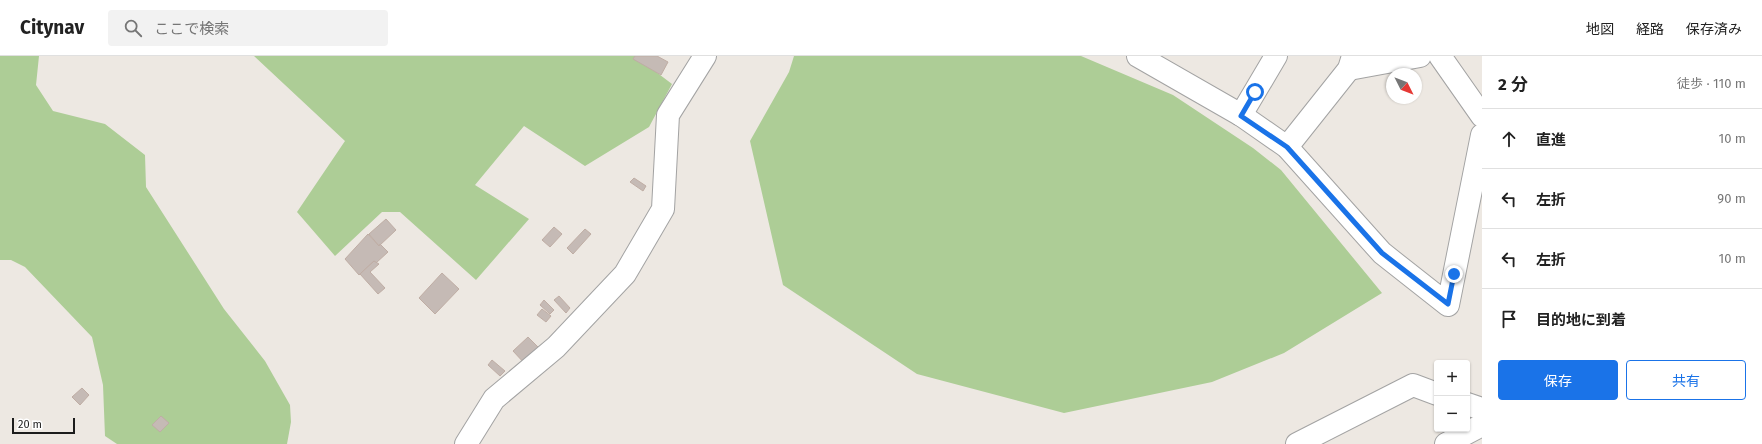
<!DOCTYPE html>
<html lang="ja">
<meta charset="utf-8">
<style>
:root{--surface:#fff;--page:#f2f2f2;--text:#222;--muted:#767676;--line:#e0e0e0;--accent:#1a73e8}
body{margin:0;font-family:"Fira Sans","Noto Sans JP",sans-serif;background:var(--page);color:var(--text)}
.controls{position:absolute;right:12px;bottom:12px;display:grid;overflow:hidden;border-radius:4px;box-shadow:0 1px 3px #0004}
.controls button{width:36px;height:36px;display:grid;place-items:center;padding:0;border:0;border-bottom:1px solid var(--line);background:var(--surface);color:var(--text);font:20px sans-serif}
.compass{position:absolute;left:1386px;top:12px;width:36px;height:36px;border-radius:50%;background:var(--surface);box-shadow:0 1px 3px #0004;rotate:132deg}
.scale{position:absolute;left:12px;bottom:10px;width:63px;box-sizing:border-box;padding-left:4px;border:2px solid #1c1c1c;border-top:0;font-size:11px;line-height:14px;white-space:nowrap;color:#1c1c1c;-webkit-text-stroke:3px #fff;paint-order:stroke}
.stop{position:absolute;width:12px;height:12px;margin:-9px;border:3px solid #1a73e8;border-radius:50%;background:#fff}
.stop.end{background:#1a73e8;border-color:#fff;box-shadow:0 1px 4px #0008}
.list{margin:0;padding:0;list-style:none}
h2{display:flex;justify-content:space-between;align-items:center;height:52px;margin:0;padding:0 16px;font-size:17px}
h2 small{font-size:13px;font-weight:400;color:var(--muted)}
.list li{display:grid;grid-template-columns:26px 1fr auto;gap:12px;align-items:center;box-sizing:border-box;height:60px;padding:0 16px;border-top:1px solid var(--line)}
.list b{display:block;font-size:15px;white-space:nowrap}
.list em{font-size:13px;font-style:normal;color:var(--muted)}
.actions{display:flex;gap:8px;padding:12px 16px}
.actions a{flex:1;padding:9px 0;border:1px solid var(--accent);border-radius:4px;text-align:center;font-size:14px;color:var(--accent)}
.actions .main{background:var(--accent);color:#fff}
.icon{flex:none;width:22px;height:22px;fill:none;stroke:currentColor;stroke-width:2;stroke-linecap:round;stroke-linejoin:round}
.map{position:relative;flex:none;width:1482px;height:388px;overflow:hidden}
header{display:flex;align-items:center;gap:24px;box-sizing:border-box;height:56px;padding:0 20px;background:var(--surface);border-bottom:1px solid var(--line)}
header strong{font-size:19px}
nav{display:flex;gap:22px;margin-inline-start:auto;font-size:14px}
.search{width:280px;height:36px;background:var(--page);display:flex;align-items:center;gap:10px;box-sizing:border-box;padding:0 14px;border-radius:4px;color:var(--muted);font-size:15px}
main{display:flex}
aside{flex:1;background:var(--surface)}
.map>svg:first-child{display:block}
.forest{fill:#adcd96}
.building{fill:#c5bab5;stroke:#bfada4}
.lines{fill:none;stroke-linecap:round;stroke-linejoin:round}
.street-casing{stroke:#a3a3a3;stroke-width:24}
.street{stroke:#fff;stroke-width:22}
.route{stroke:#1a73e8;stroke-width:5}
</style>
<header>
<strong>Citynav</strong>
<div class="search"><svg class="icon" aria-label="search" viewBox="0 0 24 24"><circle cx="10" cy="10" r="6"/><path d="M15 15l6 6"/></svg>ここで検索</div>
<nav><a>地図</a><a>経路</a><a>保存済み</a></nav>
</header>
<main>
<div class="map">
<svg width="1482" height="388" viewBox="0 0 1482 388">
<rect width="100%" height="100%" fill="#ede8e2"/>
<g class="forest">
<path d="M 0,0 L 39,0 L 36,29 L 53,55 L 105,68 L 145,99 L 146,131 L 224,253 L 265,305 L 290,349 L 291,366 L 287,388 L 117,388 L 105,380 L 103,329 L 92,281 L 25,211 L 11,204 L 0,204 Z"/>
<path d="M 254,0 L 635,0 L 672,28 L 649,71 L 585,110 L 524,70 L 475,129 L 529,163 L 476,224 L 400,156 L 382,156 L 335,200 L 297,156 L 345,85 Z"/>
<path d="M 794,0 L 1081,0 L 1173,39 L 1253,92 L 1281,114 L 1382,237 L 1284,297 L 1212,326 L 1064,357 L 917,318 L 783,229 L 750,85 L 789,16 Z"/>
</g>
<g class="building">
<path d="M 635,0 L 657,0 L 668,6 L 661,19 L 633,3 Z"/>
<path d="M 634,122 L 646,130 L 643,135 L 630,126 Z"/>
<path d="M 386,163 L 396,174 L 379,190 L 369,178 Z"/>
<path d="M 554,171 L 562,178 L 550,191 L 542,184 Z"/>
<path d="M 585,173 L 591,178 L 573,198 L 567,192 Z"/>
<path d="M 368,178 L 379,190 L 380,188 L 388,196 L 376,207 L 374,205 L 359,219 L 345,203 Z"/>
<path d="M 374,205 L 379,208 L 370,216 L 385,232 L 378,238 L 360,218 Z"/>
<path d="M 442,217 L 459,233 L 435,258 L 419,242 Z"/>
<path d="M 559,240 L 570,252 L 566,257 L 554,244 Z"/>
<path d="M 544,244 L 554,254 L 550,258 L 540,249 Z"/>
<path d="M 542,253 L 551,260 L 546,266 L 537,259 Z"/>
<path d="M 528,281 L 541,294 L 526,309 L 513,295 Z"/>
<path d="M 492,304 L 505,315 L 500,320 L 488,309 Z"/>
<path d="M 82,332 L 89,339 L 80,349 L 72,341 Z"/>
<path d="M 161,360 L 169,367 L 160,376 L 152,369 Z"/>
</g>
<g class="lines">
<defs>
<g id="street">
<path d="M 1138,0 L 1241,59 L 1287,91 L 1382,197 L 1448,249 L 1482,79"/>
<path d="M 1440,0 L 1482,60"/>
<path d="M 1349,13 L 1420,0"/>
<path d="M 1241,59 L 1276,0"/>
<path d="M 1287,91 L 1349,13 L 1353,0"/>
<path d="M 1467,348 L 1482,353"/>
<path d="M 466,388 L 494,343 L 556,291 L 625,218 L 663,153 L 668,59 L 705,0"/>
<path d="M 1297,388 L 1413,329 L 1437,338"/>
<path d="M 1446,388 L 1482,369"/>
</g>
</defs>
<use href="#street" class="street-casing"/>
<use href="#street" class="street"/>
</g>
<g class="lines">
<path class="route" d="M 1255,36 L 1241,60 L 1287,91 L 1382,197 L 1448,248 L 1454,218"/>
</g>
</svg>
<div class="controls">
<button>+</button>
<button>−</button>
</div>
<svg class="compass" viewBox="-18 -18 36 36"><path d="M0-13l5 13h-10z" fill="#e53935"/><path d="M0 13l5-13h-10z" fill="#767676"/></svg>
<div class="scale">20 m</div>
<div class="stop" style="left:1255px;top:36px"></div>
<div class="stop end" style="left:1454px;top:218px"></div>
</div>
<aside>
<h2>2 分<small>徒歩 · 110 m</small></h2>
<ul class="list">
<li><svg class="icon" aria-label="ahead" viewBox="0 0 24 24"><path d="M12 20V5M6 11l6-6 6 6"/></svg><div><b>直進</b></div><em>10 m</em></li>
<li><svg class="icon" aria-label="left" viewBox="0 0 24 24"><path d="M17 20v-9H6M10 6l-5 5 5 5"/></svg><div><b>左折</b></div><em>90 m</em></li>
<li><svg class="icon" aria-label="left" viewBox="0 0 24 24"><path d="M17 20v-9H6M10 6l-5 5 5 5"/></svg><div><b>左折</b></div><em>10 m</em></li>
<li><svg class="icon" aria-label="arrive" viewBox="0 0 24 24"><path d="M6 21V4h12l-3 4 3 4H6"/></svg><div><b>目的地に到着</b></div></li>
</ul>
<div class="actions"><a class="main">保存</a><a>共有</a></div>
</aside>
</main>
